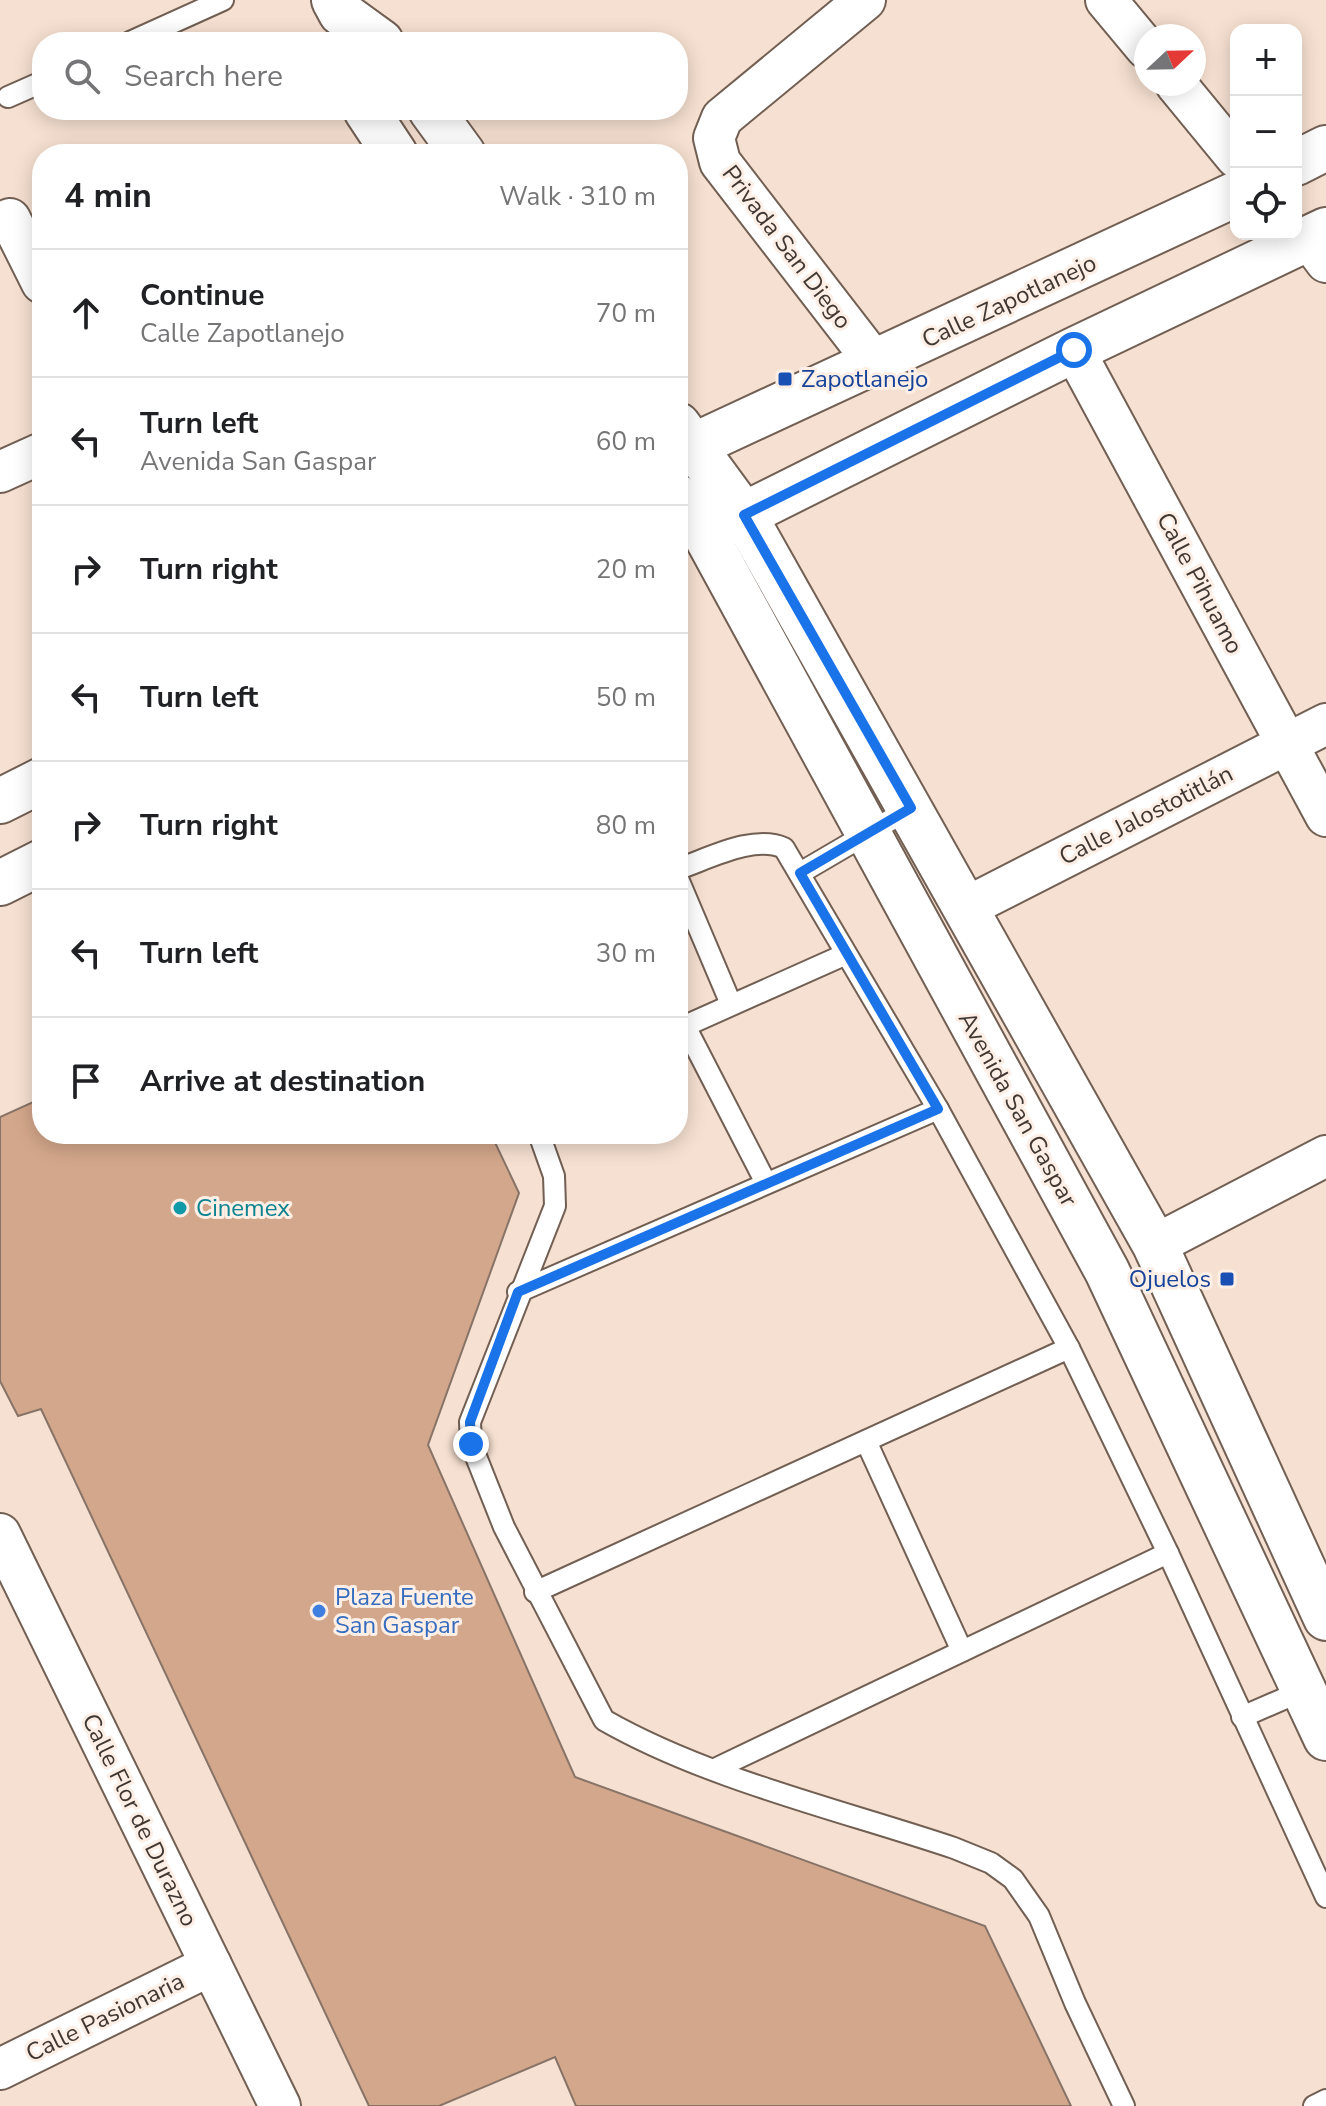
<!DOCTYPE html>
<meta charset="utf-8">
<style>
:root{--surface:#fff;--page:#f2f2f2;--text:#202124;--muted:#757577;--line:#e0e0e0}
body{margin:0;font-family:"Nunito Sans",sans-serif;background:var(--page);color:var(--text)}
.controls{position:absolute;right:24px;top:24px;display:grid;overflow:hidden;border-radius:16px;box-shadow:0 4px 20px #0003}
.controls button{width:72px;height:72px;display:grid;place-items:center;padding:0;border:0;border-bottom:2px solid var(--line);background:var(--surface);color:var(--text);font:40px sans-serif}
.compass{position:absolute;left:1134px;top:24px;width:72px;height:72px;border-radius:50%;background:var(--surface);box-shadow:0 4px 20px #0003;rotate:68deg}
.stop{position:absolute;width:24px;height:24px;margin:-18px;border:6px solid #1a73e8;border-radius:50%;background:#fff}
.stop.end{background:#1a73e8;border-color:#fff;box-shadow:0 2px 8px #0008}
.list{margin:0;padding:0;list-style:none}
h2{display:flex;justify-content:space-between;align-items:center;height:104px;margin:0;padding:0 32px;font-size:34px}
h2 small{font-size:26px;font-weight:400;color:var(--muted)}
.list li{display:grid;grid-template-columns:52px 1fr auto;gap:24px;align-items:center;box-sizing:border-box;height:128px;padding:0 32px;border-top:2px solid var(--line)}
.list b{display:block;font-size:30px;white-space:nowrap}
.list p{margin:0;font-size:26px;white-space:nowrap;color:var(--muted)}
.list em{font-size:26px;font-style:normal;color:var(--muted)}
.icon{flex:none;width:44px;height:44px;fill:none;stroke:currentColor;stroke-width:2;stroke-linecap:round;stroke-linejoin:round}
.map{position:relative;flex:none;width:1326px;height:2106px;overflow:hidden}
.search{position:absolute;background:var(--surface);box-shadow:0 4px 20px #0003;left:32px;top:32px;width:656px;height:88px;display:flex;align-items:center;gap:20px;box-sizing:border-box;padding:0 28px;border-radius:32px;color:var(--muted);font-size:30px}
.panel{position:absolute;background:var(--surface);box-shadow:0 4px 20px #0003;left:32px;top:144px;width:656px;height:1000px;border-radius:32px}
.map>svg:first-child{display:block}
.building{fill:#d3a78b;stroke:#877367;stroke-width:2}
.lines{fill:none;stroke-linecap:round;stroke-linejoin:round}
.service-casing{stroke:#725f53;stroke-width:24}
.minor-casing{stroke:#725f53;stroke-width:44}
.tertiary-casing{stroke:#725f53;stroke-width:48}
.service{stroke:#fff;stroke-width:20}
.minor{stroke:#fff;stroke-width:40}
.tertiary{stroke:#fff;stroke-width:44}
.route{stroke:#1a73e8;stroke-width:10}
.transit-dot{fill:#1a4fb4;stroke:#fdefe6;stroke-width:3}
.culture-dot{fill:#0f9aa8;stroke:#fdefe6;stroke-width:3}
.shop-dot{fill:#3f7fe0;stroke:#fdefe6;stroke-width:3}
.labels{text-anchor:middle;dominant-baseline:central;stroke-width:6;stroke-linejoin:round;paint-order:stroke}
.street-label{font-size:24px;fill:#403732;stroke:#fdefe6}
.transit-label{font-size:24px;fill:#164399;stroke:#fdefe6;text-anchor:start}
.culture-label{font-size:24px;fill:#0d838f;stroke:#fdefe6;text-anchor:start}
.shop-label{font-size:24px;fill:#366cbe;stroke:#fdefe6;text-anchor:start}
</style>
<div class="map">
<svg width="1326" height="2106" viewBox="0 0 1326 2106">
<rect width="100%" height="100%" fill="#f6e0d1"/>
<path class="building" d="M 42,1098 L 42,1134 L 491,1134 L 519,1193 L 428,1445 L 575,1777 L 985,1926 L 1071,2106 L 576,2106 L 555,2057 L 439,2106 L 369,2106 L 41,1409 L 18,1416 L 0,1381 L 0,1117 Z"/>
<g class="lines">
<defs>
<g id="service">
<path d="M 130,42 L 223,0"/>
<path d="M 8,97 L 42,82"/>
<path d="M 678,869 C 708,859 754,834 784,848 L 938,1109 L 1069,1348 L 1168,1553 L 1326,1897"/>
<path d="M 800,873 L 911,808"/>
<path d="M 678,879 L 731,1004"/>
<path d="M 685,1026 L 766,1183"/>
<path d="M 678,1029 L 844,955"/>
<path d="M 539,1134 L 554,1176 L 555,1206 L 470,1422 L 471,1444 L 504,1527 L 604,1720 C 707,1779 841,1810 954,1848 L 991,1863 L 1013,1879 L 1039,1916 L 1075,2003 L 1124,2106"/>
<path d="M 518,1292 L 938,1109"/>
<path d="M 866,1441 L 962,1651"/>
<path d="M 535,1592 L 1069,1348"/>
<path d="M 1242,1717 L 1304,1690"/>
<path d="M 715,1769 L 1168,1553"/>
<path d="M 1314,2106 L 1326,2100"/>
</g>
<g id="minor">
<path d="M 865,0 L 722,118 L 714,138 L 720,162 L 876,364"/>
<path d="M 1106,0 L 1146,48"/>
<path d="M 1176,84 L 1236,157"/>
<path d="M 10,219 L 42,283"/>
<path d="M 1309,239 L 1326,262"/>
<path d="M 1074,350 L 1326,816"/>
<path d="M 0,472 L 42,453"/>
<path d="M 967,907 L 1326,724"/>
<path d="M 1155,1245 L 1326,1156"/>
<path d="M 0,1534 L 280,2106"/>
<path d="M 0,2069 L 211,1965"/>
</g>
<g id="tertiary">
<path d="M 334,0 L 341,13 L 381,42"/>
<path d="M 366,110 L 395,154"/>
<path d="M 431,110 L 463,154"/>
<path d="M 1296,163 L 1326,148"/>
<path d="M 678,425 L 744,515 L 1155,1245 L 1326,1618"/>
<path d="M 678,453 L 1236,194"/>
<path d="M 678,497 L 705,534 L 1107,1271 L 1326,1738"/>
<path d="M 717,528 L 1074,350 L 1326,230"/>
<path d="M 0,801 L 42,780"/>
<path d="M 0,883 L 42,862"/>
</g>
</defs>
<use href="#service" class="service-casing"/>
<use href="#minor" class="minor-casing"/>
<use href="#tertiary" class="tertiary-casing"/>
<use href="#service" class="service"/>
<use href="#minor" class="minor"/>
<use href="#tertiary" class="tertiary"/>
</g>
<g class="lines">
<path class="route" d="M 471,1444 L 470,1422 L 518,1292 L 938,1109 L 800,873 L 911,808 L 744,515 L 1074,350"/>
</g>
<g class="transit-dot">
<rect x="777" y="371" width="16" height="16" rx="4"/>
<rect x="1219" y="1271" width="16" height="16" rx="4"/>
</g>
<circle class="culture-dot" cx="180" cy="1208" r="8"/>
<circle class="shop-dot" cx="319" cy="1611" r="8"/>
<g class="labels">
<g class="street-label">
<text transform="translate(787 247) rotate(53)">Privada San Diego</text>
<text transform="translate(1009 301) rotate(-25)">Calle Zapotlanejo</text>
<text transform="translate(1200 583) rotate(62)">Calle Pihuamo</text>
<text transform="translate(1146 815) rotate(-27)">Calle Jalostotitlán</text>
<text transform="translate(1018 1109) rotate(61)">Avenida San Gaspar</text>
<text transform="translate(140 1820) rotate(64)">Calle Flor de Durazno</text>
<text transform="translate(105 2017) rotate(-26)">Calle Pasionaria</text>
</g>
<g class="transit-label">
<text x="801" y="379">Zapotlanejo</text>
<text x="1211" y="1279" text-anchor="end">Ojuelos</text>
</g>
<g class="culture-label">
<text x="196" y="1208">Cinemex</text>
</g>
<g class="shop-label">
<text x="335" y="1597">Plaza Fuente<tspan x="335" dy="28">San Gaspar</tspan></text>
</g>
</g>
</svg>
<div class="controls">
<button>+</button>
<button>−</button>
<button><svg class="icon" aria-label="locate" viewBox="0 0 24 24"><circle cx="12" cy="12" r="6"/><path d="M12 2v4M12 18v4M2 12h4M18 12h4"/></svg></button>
</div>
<svg class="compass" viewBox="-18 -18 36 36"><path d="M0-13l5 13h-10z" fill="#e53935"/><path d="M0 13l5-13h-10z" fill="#757577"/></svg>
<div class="stop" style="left:1074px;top:350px"></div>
<div class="stop end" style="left:471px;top:1444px"></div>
<div class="search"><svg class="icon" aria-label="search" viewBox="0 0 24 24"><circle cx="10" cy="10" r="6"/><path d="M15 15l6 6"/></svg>Search here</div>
<section class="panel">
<h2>4 min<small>Walk · 310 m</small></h2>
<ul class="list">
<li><svg class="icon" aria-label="ahead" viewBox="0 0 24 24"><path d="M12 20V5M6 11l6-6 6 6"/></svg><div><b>Continue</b><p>Calle Zapotlanejo</p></div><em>70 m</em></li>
<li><svg class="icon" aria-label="left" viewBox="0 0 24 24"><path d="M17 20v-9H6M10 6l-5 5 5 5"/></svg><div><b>Turn left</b><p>Avenida San Gaspar</p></div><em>60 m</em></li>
<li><svg class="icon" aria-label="right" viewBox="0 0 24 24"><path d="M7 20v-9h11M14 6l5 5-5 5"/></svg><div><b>Turn right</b></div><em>20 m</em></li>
<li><svg class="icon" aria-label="left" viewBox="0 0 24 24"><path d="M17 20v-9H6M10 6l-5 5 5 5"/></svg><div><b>Turn left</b></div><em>50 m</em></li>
<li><svg class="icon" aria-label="right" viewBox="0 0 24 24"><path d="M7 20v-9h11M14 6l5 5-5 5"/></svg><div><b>Turn right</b></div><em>80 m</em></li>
<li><svg class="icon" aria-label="left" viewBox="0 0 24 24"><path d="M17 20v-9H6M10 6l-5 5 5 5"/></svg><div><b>Turn left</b></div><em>30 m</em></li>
<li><svg class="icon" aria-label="arrive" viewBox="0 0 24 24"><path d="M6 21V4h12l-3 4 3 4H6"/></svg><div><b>Arrive at destination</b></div></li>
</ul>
</section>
</div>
